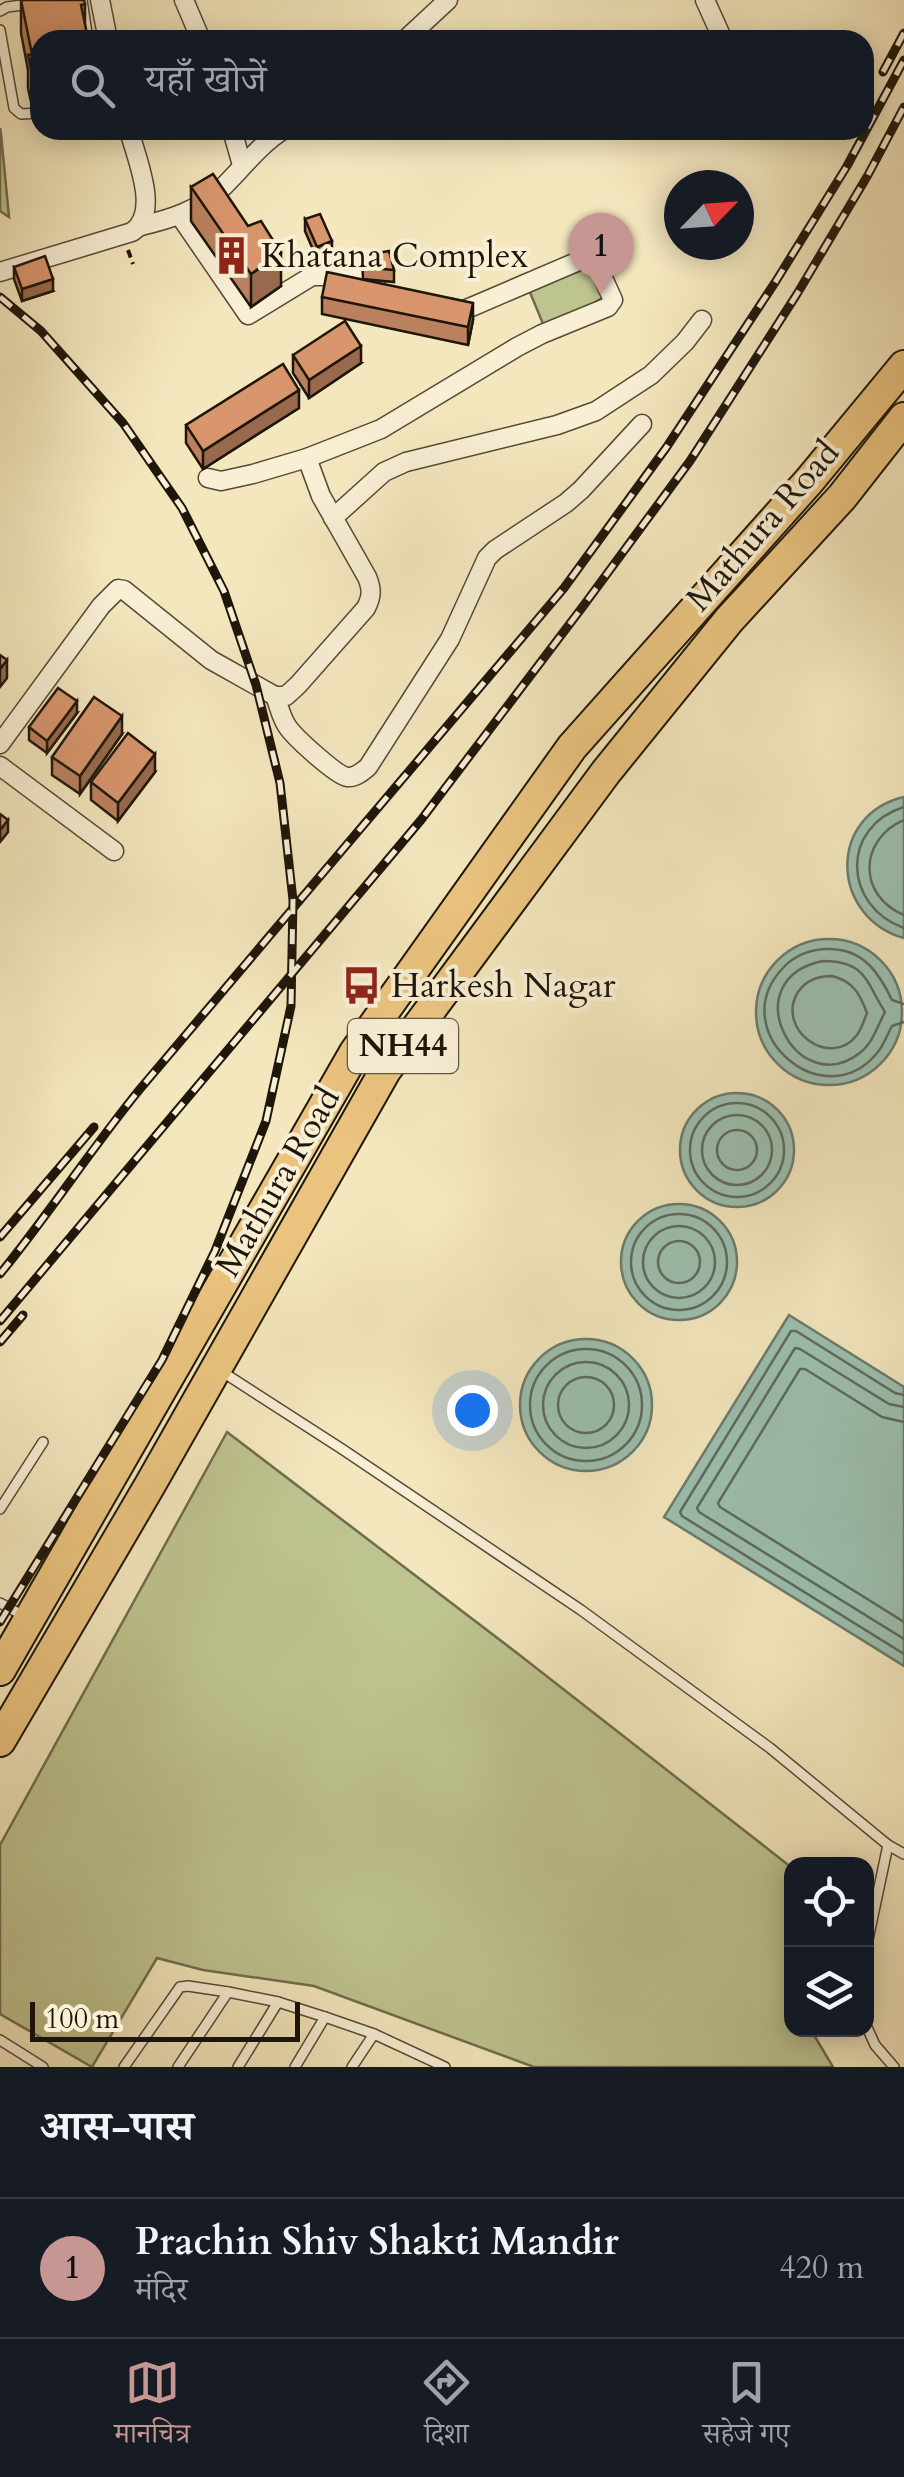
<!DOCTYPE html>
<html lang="hi">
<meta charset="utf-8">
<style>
:root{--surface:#171b24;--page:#20242c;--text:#f1f3f6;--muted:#9ea1a6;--line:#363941;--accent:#c59692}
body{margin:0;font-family:Cardo,"Noto Serif Devanagari",serif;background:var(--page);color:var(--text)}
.controls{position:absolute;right:30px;bottom:30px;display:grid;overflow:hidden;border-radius:20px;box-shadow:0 5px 25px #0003}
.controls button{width:90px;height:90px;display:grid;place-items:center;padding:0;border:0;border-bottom:2px solid var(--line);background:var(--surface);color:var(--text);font:50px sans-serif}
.compass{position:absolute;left:664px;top:170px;width:90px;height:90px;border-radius:50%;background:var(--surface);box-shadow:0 5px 25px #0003;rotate:65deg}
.scale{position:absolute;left:30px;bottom:25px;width:270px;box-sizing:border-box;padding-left:10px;border:5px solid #1e160a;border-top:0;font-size:28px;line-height:35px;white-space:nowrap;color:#1e160a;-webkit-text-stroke:8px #f8efd5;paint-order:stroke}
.you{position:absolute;left:472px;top:1410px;width:35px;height:35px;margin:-25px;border:8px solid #fff;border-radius:50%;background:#1a73e8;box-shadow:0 0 0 15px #1a73e833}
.badge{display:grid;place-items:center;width:65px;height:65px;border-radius:50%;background:var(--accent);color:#111;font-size:32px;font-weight:700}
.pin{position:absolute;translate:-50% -82px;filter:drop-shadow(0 2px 5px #0008)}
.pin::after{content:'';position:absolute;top:52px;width:35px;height:30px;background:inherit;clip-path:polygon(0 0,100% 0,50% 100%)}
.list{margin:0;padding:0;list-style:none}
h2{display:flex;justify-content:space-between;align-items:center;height:130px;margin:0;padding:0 40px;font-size:42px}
h2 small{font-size:32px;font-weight:400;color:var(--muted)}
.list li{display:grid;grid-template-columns:65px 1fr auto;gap:30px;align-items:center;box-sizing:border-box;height:140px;padding:0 40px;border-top:2px solid var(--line)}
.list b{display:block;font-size:38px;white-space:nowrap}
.list p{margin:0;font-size:32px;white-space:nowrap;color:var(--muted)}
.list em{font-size:32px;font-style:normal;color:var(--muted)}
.icon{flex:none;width:55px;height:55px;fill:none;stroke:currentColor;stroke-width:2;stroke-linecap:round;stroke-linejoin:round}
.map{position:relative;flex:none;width:904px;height:2067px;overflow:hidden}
.search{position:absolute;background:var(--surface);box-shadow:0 5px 25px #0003;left:30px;right:30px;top:30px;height:110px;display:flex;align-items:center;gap:25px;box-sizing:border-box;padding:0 35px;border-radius:30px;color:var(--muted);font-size:38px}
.sheet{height:270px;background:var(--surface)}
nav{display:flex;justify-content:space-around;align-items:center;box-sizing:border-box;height:140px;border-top:2px solid var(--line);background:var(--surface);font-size:28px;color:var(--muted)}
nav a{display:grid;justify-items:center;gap:5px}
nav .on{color:var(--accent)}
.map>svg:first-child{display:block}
.green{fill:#bec490;stroke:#6e6d4d;stroke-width:2.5}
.water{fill:#9cc0b0;stroke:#6a7c6e;stroke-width:2.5}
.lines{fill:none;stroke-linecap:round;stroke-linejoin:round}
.shore{stroke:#5d6b5d;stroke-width:2.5}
.lane-casing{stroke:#544a37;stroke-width:12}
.street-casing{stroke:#544a37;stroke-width:21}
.highway-casing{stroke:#1e160a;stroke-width:34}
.path{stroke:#1e160a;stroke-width:4;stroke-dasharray:8 5;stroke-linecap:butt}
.lane{stroke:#f8efd5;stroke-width:9}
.street{stroke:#f8efd5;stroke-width:18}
.highway{stroke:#eac47f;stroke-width:30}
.rail-casing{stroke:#1e160a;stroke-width:9}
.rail{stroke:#f8efd5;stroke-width:5;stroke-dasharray:15;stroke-linecap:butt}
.wall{fill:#bb815f;stroke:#1e160a;stroke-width:2.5}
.shaded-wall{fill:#98694d;stroke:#1e160a;stroke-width:2.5}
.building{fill:#d9966e;stroke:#1e160a;stroke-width:2.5}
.labels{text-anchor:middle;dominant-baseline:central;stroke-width:8;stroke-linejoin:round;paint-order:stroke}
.shield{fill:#f8efd5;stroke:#5f5747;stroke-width:2.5}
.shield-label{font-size:32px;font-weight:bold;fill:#1e160a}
.poi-label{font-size:35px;fill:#1e160a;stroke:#f8efd5;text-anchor:start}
.street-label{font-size:35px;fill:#1e160a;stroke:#f8efd5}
</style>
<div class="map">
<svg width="904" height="2067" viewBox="0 0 904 2067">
<rect width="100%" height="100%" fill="#f4e7be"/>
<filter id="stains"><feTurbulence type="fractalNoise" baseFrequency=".002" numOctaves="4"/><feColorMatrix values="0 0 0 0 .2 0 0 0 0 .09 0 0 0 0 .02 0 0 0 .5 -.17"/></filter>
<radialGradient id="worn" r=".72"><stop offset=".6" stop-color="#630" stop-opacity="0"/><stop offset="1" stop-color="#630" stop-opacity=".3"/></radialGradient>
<g class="green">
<path d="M 0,128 L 1,134 L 9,217 L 0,211 Z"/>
<path d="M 590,267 L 604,297 L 546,331 L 529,290 Z"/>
<path d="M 227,1432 L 517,1653 L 791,1867 L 792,2030 L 811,2030 L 833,2067 L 534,2067 L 314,1986 L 203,1970 L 157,1958 L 92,2067 L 0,2014 L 0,1845 Z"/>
</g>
<g class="water">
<path d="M 904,797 L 904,938 C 830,917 827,815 904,797 Z"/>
<circle cx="829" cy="1012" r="73"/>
<circle cx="737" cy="1150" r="57"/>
<circle cx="679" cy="1262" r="58"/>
<path d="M 789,1315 L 904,1387 L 904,1666 L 664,1517 Z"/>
<circle cx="586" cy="1405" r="66"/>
</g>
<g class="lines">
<g class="shore">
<path d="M 904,807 C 840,827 843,906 904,928"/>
<path d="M 904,820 C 858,840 858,896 904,915"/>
<path d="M 823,961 C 867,961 866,983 885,1012 C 878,1025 873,1042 861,1052 C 797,1104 732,979 823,961 Z"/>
<path d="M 832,976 C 853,981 860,994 867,1013 C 864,1020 862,1028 857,1035 C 830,1070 775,1029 798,992 C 806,980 818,976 832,976 Z"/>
<path d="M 904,1004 L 892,1000 C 879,973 864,950 831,949 C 813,948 794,955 782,969 C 724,1032 824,1118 877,1053 C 884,1045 887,1035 892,1026 L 904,1022"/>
<circle cx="737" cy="1150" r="47"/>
<circle cx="737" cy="1150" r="35"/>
<circle cx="737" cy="1150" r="20"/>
<circle cx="679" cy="1262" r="48"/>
<circle cx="679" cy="1262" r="36"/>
<circle cx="679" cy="1262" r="21"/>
<circle cx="586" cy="1405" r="56"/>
<circle cx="586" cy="1405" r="43"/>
<circle cx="586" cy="1405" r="28"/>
<path d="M 904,1395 L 895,1393 L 796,1331 L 791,1331 L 680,1512 L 682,1516 L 904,1654"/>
<path d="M 904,1407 L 889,1404 L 800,1349 L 795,1348 L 697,1508 L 699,1512 L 904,1639"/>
<path d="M 904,1422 L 882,1417 L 805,1369 L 800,1369 L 718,1503 L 720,1507 L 904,1622"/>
</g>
<defs>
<g id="lane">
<path d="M 82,0 L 88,40"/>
<path d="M 0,11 L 7,7 L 30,4"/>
<path d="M 0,30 L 14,108 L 21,114 L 40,113"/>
<path d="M 221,1371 L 342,1449 L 581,1610 L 770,1748 L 888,1845 L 904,1854"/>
<path d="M 0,1509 L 43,1442"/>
<path d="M 0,1603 L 24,1616"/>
<path d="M 866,1949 L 888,1845"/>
<path d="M 228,1992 L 278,2002 L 238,2067"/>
<path d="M 278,2002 L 325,2017 L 295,2067"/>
<path d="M 325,2017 L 374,2034 L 352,2067"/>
<path d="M 866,2025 L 875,2045 L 894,2067"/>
<path d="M 374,2034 L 445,2067"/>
<path d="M 0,2040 L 43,2067"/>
<path d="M 124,2067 L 180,1987 L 188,1986 L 228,1992 L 178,2067"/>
</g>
<g id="street">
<path d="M 100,0 L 108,40"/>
<path d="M 184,0 L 201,40"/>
<path d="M 705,0 L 723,40"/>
<path d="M 405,40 L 448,0"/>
<path d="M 232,130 L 242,165"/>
<path d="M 180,216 L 248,315 L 312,276 L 350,276 L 375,284"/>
<path d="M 141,226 C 170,219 197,211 220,190 C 241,170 258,146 283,130"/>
<path d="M 0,272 L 132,232 C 161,213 136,158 129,130"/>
<path d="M 208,478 L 221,481 L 253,474 L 307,458 L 381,429 L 517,347 L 542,334 L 608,307 L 613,300 L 595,260 L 588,257 L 462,311 L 452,308"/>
<path d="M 333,518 L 384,472 L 406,462 L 557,425 L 596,411 L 651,375 L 685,342 L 702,320"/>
<path d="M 275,696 C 279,706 281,717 287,726 C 294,737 336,775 347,777 C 355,778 362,772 368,767 L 450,639 L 487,558 L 495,550 L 566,503 L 581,490 L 642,424"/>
<path d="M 0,744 L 101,606 L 118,589 L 124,590 L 211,660 L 275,696 L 286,696 L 298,685 L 366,608 C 372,596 372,589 367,577 L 321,496 L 307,458"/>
<path d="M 0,766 L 114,851"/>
</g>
<g id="highway">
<path d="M 0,1670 L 355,1052 L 572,747 L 809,481 L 904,366"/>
<path d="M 0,1741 L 150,1485 L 385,1071 L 606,772 L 729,620 L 842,497 L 904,418"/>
</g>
</defs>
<use href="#lane" class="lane-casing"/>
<use href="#street" class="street-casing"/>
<use href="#highway" class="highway-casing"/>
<path class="path" d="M 128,250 L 133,264"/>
<use href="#lane" class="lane"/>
<use href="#street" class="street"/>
<use href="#highway" class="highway"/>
<defs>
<g id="rail">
<path d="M 883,72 L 904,33"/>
<path d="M 0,297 L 41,331 L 123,423 L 182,508 L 224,591 L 256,685 L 280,783 L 293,900 L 291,1006 L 266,1121 L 215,1251 L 162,1360 L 0,1622"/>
<path d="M 0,1237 L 94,1127"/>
<path d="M 0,1274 C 49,1214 91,1149 140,1089 L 564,588 L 666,448 L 776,281 L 847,166 L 904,60"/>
<path d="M 0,1321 L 421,820 L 584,605 L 690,461 L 797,294 L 868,175 L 904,107"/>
<path d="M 0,1342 L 23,1315"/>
</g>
</defs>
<use href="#rail" class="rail-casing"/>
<use href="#rail" class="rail"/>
</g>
<g class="wall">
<path d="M 21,0 L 85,4 L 85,27 L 88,40 L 40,40 L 40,101 L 31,102 L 28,88 L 28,70 L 21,33 Z"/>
<path d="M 191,187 L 281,286 L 251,307 L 191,221 Z"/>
<path d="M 305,219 L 332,253 L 317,259 L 305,231 Z"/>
<path d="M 362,256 L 394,270 L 394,282 L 363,279 Z"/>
<path d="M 14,267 L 53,291 L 22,301 L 14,279 Z"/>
<path d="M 322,297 L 473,320 L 468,345 L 322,314 Z"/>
<path d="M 293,355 L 361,363 L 309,398 L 293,373 Z"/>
<path d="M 299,408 L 203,469 L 186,443 L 186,425 Z"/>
<path d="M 77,713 L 47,753 L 29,740 L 29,727 Z"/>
<path d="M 122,734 L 80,794 L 52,775 L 52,757 Z"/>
<path d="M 155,772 L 118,821 L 91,800 L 91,782 Z"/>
</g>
<g class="shaded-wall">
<path d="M 332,241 L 332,253 L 317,259 L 317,247 Z"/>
<path d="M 281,253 L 281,286 L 251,307 L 251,274 Z"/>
<path d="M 53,279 L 53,291 L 22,301 L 22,289 Z"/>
<path d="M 473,303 L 473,320 L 468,345 L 468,327 Z"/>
<path d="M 361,346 L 361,363 L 309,398 L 309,380 Z"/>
<path d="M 299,390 L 299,408 L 203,469 L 203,451 Z"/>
<path d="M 7,660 L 7,678 L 0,687 L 0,669 Z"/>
<path d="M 77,701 L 77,713 L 47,753 L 47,741 Z"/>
<path d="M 122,716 L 122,734 L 80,794 L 80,776 Z"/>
<path d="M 155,754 L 155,772 L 118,821 L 118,803 Z"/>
<path d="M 8,820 L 8,832 L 0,842 L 0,830 Z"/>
</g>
<g class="building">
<path d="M 21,0 L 84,0 L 85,4 L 81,5 L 88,39 L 40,40 L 40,68 L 31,69 L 28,55 L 32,54 Z"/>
<path d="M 213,174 L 248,226 L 261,221 L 281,253 L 251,274 L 191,187 Z"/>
<path d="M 320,214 L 332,241 L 317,247 L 305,219 Z"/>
<path d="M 389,251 L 394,270 L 363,267 L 362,256 Z"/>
<path d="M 45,256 L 53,279 L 22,289 L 14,267 Z"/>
<path d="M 327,272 L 473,303 L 468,327 L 322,297 Z"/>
<path d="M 345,321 L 361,346 L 309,380 L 293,355 Z"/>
<path d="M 283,364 L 299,390 L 203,451 L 186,425 Z"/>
<path d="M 0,655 L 7,660 L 0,669 Z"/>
<path d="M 58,688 L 77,701 L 47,741 L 29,727 Z"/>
<path d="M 94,697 L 122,716 L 80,776 L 52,757 Z"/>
<path d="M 128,733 L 155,754 L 118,803 L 91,782 Z"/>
<path d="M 0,814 L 8,820 L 0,830 Z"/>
</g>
<defs>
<symbol id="building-bare" viewBox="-9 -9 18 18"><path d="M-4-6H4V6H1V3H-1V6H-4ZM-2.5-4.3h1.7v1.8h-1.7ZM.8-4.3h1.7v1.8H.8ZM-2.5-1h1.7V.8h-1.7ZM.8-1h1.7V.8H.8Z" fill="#8f2418" stroke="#f8efd5" stroke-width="2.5" paint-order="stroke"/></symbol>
<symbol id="bus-bare" viewBox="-9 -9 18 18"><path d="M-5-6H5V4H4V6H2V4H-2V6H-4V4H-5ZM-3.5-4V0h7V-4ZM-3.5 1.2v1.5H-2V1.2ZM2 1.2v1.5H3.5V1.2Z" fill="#8f2418" stroke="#f8efd5" stroke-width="2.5" paint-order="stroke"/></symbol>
</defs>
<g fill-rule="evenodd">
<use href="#building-bare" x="204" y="228" width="55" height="55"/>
<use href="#bus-bare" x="334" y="958" width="55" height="55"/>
</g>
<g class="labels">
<rect class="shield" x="348" y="1019" width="110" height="54" rx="8"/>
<g class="shield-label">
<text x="403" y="1046">NH44</text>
</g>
<g class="poi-label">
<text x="261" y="256">Khatana Complex</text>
<text x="391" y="986">Harkesh Nagar</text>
</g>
<g class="street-label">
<text transform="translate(763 526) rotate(-49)">Mathura Road</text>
<text transform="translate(278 1182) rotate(-60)">Mathura Road</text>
</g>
</g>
<rect width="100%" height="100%" filter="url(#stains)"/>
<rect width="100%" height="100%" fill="url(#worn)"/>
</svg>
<div class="controls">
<button><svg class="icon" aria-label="locate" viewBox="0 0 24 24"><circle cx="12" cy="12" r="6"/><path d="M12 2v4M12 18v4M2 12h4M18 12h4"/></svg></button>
<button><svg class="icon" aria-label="layers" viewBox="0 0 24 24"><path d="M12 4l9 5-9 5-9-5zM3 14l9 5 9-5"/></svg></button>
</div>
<svg class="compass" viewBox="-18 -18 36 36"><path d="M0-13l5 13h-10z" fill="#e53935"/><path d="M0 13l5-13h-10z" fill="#9ea1a6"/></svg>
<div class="scale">100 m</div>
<div class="you"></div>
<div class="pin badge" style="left:601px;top:295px">1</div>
<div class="search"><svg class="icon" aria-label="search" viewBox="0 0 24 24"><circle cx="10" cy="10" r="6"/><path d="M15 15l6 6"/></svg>यहाँ खोजें</div>
</div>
<section class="sheet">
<h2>आस-पास<small></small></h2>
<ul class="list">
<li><span class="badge">1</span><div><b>Prachin Shiv Shakti Mandir</b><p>मंदिर</p></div><em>420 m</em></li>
</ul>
</section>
<nav>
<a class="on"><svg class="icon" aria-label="map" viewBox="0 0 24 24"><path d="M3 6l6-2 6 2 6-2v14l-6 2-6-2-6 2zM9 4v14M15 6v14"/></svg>मानचित्र</a>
<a><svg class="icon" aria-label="directions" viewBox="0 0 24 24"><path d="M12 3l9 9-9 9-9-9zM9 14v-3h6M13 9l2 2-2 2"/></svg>दिशा</a>
<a><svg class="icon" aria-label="saved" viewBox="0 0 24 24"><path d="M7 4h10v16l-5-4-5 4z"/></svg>सहेजे गए</a>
</nav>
